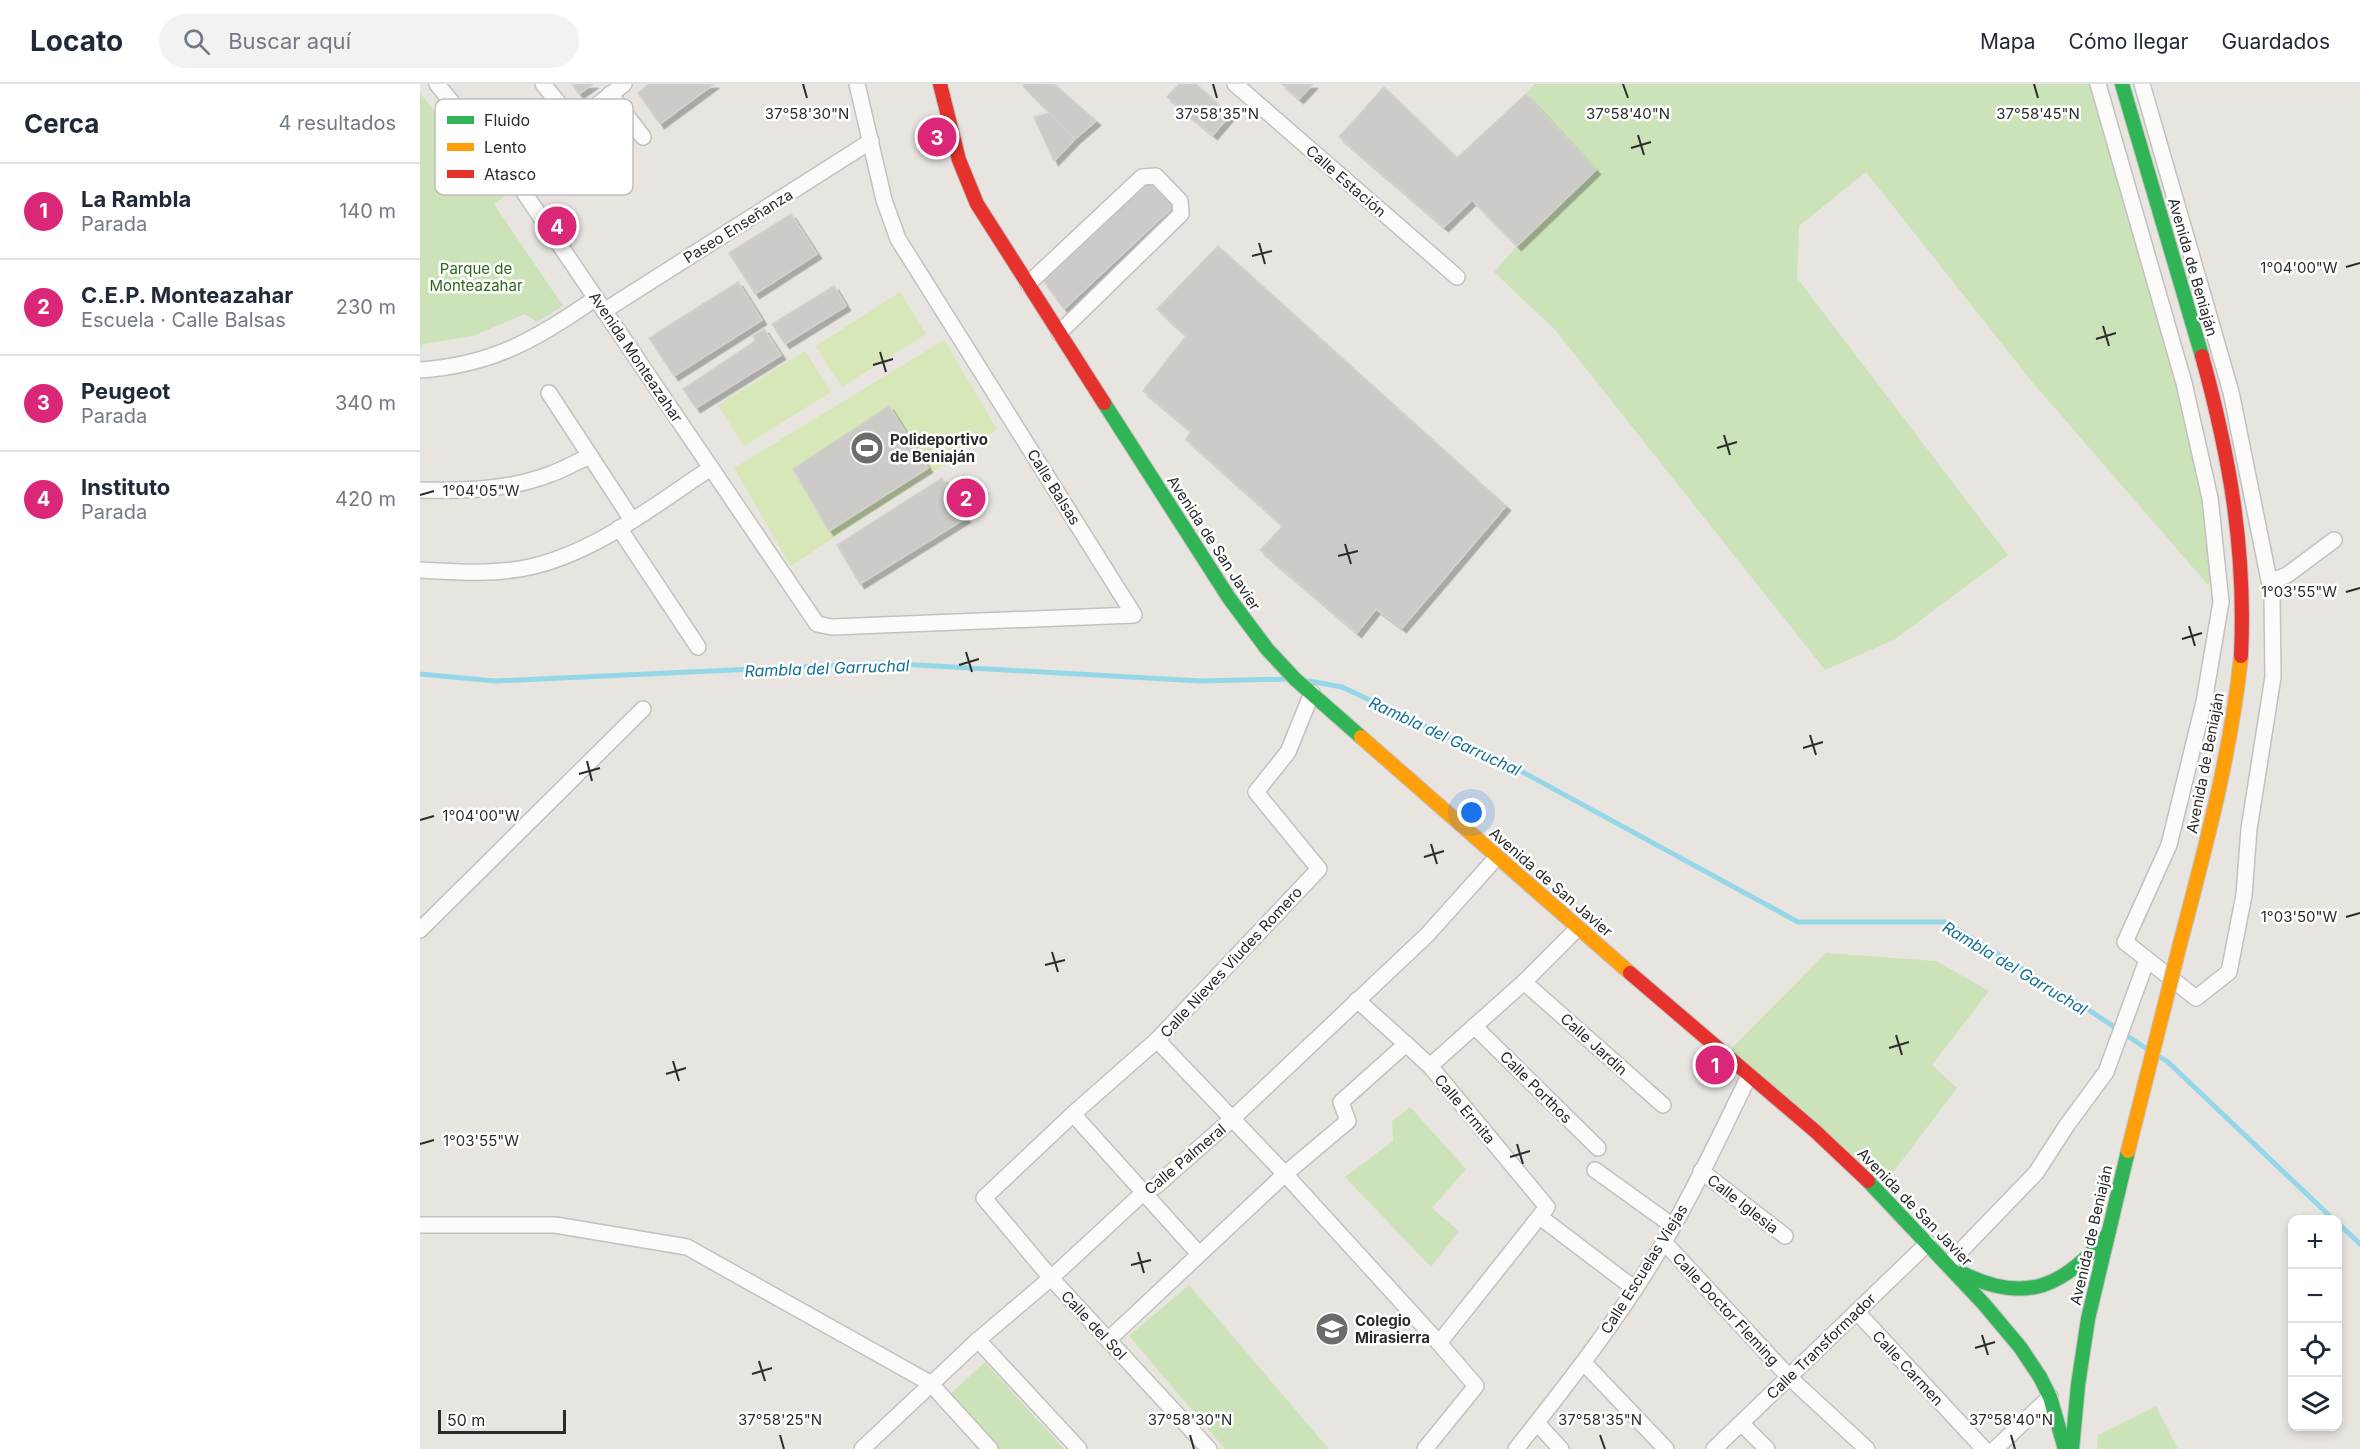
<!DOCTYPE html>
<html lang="es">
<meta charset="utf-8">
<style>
:root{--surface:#fff;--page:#f2f2f3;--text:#1f2937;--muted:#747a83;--line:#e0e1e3;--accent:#db2777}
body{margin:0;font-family:Inter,sans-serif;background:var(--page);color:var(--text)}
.controls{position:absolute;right:18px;bottom:18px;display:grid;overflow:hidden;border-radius:12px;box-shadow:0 3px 9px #0003}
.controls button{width:54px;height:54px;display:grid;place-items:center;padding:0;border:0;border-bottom:2px solid var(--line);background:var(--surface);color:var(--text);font:30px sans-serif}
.scale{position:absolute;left:18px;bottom:15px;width:128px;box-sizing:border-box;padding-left:6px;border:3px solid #2b2b2b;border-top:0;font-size:16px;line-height:21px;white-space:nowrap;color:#2b2b2b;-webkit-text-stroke:4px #fff;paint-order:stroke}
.you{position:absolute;left:1052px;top:729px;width:21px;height:21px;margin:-15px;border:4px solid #fff;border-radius:50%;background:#1a73e8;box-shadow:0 0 0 9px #1a73e833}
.badge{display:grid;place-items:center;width:39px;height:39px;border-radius:50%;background:var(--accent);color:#fff;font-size:20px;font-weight:700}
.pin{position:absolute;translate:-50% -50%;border:3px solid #fff;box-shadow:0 2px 6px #0006}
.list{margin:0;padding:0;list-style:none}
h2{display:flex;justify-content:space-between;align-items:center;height:78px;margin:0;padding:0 24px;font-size:26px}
h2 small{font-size:20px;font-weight:400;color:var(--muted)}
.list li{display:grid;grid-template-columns:39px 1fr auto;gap:18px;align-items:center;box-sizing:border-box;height:96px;padding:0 24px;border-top:2px solid var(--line)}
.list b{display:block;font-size:22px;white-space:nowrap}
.list p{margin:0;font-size:20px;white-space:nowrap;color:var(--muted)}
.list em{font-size:20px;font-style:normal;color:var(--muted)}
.icon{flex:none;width:33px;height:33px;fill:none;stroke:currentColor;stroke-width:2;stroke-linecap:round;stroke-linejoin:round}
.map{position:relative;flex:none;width:1940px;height:1365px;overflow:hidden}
header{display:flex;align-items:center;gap:36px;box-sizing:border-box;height:84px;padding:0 30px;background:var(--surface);border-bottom:2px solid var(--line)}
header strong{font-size:28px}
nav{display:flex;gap:33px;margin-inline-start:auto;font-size:21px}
.search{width:420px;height:54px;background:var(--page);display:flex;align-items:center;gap:15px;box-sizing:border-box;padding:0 21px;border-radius:33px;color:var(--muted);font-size:22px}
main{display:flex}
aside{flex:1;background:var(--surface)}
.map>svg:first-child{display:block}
.green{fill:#cce3ba}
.pitch{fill:#d7e7b8}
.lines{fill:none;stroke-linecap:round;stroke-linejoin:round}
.stream{stroke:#95d7e8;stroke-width:5}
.building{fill:#cdcbc7;stroke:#d3d1cd;stroke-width:1.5;filter:url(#shadow)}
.street-casing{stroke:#c2c1c1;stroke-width:18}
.fast-casing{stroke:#c2c1c1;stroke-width:16}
.slow-casing{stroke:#c2c1c1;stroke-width:16}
.jam-casing{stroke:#c2c1c1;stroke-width:16}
.street{stroke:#fcfbfa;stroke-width:15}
.fast{stroke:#30b455;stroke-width:14}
.slow{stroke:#ff9f0a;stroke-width:14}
.jam{stroke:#e5322d;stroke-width:14}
.slow-bridge-casing{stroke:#c5c3c1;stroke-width:16;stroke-linecap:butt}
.slow-bridge{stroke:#ff9f0a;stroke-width:14}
.ticks{fill:none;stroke:#2b2b2b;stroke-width:2}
.labels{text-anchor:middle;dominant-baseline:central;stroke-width:5;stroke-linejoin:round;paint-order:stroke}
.street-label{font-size:15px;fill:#2b2b2b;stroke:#fff}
.park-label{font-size:15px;fill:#2e671c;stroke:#fff}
.poi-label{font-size:15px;font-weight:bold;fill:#2b2b2b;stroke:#fff;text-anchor:start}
.water-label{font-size:16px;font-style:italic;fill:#107099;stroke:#fff}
.key{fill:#fff;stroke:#bfbfbf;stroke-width:1.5}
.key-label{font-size:16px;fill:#2b2b2b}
.ticks-label{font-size:15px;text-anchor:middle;fill:#2b2b2b;stroke:#fff;stroke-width:5;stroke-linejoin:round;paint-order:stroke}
</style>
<header>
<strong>Locato</strong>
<div class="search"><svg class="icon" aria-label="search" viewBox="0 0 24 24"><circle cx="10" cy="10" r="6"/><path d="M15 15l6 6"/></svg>Buscar aquí</div>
<nav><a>Mapa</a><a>Cómo llegar</a><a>Guardados</a></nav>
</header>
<main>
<aside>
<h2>Cerca<small>4 resultados</small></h2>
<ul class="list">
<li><span class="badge">1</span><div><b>La Rambla</b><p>Parada</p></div><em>140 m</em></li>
<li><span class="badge">2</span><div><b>C.E.P. Monteazahar</b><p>Escuela · Calle Balsas</p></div><em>230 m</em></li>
<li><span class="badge">3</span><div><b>Peugeot</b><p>Parada</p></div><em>340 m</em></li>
<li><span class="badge">4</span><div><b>Instituto</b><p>Parada</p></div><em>420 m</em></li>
</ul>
</aside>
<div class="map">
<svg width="1940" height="1365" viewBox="0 0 1940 1365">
<defs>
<filter id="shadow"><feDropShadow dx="4.5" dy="4.5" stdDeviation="0" flood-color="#0004"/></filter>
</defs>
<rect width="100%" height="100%" fill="#e8e5e0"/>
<g class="green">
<path d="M 1114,0 L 1678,0 L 1764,299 L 1798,486 L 1788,501 L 1613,299 L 1446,88 L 1379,142 L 1377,194 L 1588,471 L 1474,556 L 1405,586 L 1136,247 L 1074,188 L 1097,162 L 1175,86 L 1106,10 Z"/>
<path d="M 0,9 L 84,113 L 74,120 L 143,222 L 117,238 L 105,230 L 53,252 L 3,260 L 0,266 Z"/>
<path d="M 1406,869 L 1516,877 L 1569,907 L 1512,981 L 1537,1004 L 1459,1107 L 1305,971 Z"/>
<path d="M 990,1023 L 1046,1085 L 1012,1124 L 1039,1147 L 1011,1183 L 925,1093 L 973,1057 L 972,1037 Z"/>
<path d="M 769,1201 L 909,1365 L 805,1365 L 709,1252 Z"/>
<path d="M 565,1278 L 644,1365 L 577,1365 L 528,1312 Z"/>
<path d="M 1736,1322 L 1758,1365 L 1677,1365 L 1678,1351 Z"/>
</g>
<g class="pitch">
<path d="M 480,208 L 506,250 L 422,303 L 396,262 Z"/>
<path d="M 524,256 L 577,345 L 371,482 L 314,384 Z"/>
<path d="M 385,267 L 411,308 L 324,362 L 298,321 Z"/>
</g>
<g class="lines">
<g class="stream">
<path d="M 0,590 L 75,597 L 462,579 L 781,597 L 868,595"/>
<path d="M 889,597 L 922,603 L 1099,686 L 1378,838 L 1525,838 L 1666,924 L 1727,965"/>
<path d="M 1740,973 L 1748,978 L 1914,1136"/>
<path d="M 1918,1139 L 1940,1160"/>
</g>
</g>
<g class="building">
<path d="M 152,0 L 173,0 L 159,10 Z"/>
<path d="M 229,0 L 294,0 L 240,40 L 218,9 Z"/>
<path d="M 605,0 L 634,0 L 676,37 L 655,55 L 603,2 Z"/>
<path d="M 759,0 L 776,0 L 810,31 L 793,51 L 747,13 Z"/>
<path d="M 862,0 L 893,0 L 879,15 Z"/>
<path d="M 964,3 L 1037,74 L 1106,10 L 1176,86 L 1097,162 L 1052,116 L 1024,143 L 919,53 Z"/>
<path d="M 630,29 L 655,55 L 634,77 L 614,33 Z"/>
<path d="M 728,97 L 754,122 L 644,225 L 623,196 Z"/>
<path d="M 371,130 L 397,170 L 335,210 L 309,169 Z"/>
<path d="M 798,162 L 1086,422 L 982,544 L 956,525 L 937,549 L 840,466 L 863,442 L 766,355 L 771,347 L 723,307 L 766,252 L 737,225 Z"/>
<path d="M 318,198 L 342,236 L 254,292 L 229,254 Z"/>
<path d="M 414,202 L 426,222 L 365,260 L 352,240 Z"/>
<path d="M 344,245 L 361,271 L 276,324 L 263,305 L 335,257 L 333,252 Z"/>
<path d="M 469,322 L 508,384 L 409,447 L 373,385 Z"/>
<path d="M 522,394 L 546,434 L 440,500 L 417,461 Z"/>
</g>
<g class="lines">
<defs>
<g id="street">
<path d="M 17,0 L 101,104 L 397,540 L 412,543 L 714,531 L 478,155 L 464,116 L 437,0"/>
<path d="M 123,0 L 154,38"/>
<path d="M 815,0 L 1037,193"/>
<path d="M 1678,0 L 1764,299 L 1790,414 L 1801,518 L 1784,618 L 1749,761 L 1705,858 L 1776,914 L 1809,888 L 1824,811 L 1829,745 L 1853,593 L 1852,511 L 1811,308 L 1722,0"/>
<path d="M 190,10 L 223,53"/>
<path d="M 90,89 L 204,0"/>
<path d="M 608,200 L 722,93 L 736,92 L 760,117 L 761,130 L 639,249"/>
<path d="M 184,227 L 451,57"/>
<path d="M 0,286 C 73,281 117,255 176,214"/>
<path d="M 129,309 L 212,436"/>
<path d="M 0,406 C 43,407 88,406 128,391 C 143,386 156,378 170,372"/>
<path d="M 199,444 L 278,563"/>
<path d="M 0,486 C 36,488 74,491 110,483 C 177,468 234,421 291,384"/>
<path d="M 1850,498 L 1867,491 L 1914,456"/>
<path d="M 0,846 L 223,625"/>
<path d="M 1104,898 L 1243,1021"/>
<path d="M 937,916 L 986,960"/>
<path d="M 1054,942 L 1178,1064"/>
<path d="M 737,956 L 865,1090 L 928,1037 L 921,1018 L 986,960 L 1010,982 L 1104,898 L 1158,844"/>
<path d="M 653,1030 L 779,1170"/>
<path d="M 1175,1086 L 1253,1142"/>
<path d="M 1281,1087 L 1365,1152"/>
<path d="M 1120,1133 L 1215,1205"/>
<path d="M 0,1141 L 135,1141 L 267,1163 L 510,1299 L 570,1365"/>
<path d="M 1244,1158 L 1369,1293 L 1447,1365"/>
<path d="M 1528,1180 L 1616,1089 L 1647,1041 L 1686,988 L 1727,876"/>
<path d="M 1437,1228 L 1564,1365"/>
<path d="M 558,1256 L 659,1365"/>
<path d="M 688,1256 L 865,1090 L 1019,1259"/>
<path d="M 1164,1279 L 1246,1365"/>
<path d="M 1117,1339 L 1141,1365"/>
<path d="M 1321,1339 L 1347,1365"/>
<path d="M 442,1365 L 558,1256 L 631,1194 L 723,1109 L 736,1102 L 812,1035 L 1007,851 L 1077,773"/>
<path d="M 789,1365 L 631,1194 L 564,1114 L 653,1030 L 737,956 L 899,785 L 836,708 L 868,668 L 892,609"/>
<path d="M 1005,1365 L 1056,1302 L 1019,1259 L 1127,1123 L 1010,982"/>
<path d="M 1096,1365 C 1149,1298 1201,1232 1244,1158 C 1276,1104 1302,1047 1329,992"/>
<path d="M 1294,1365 L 1508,1159"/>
<path d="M 1575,1365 L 1630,1313"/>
</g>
<g id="fast">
<path d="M 1702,0 L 1782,272"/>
<path d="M 684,319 L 809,514 L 847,565 L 875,595 L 941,653"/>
<path d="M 1448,1097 L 1563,1219 L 1600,1263 L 1620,1293 L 1630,1313 L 1645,1365"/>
<path d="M 1542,1189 C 1606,1221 1645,1202 1688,1150"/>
<path d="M 1652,1365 L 1658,1301 L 1668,1235 L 1708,1067"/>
</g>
<g id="slow">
<path d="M 941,653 L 1210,889"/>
<path d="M 1760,860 C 1785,765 1811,670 1821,572"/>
</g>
<g id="jam">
<path d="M 520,0 L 539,76 L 557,120 L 684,319"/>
<path d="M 1782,272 C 1810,374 1826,466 1821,572"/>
<path d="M 1210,889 L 1395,1047 L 1448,1097"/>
</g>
</defs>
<use href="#street" class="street-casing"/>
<use href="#fast" class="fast-casing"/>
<use href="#slow" class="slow-casing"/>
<use href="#jam" class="jam-casing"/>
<use href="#street" class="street"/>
<use href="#fast" class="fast"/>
<use href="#slow" class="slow"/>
<use href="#jam" class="jam"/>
<defs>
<path id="slow-bridge" d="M 1708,1067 L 1760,860"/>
</defs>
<use href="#slow-bridge" class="slow-bridge-casing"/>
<use href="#slow-bridge" class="slow-bridge"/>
</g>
<path class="ticks" d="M 383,0 L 387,14M 793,0 L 797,14M 1203,0 L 1208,14M 1614,0 L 1618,14M 1218,51 L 1224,71M 1211,64 L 1231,58M 839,159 L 845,180M 832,172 L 852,167M 1926,183 L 1940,179M 1683,242 L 1689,262M 1676,255 L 1696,249M 460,268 L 466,288M 453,281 L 473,275M 1304,351 L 1310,371M 1297,364 L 1317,358M 0,411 L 14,407M 925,460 L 931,480M 918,472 L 938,467M 1926,508 L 1940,504M 1769,542 L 1775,562M 1762,555 L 1782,549M 546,568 L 552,588M 539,581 L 559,575M 1390,651 L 1396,671M 1383,664 L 1403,658M 167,677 L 172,697M 159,690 L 180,684M 0,736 L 14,732M 1011,760 L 1017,780M 1004,773 L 1024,767M 1926,833 L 1940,829M 632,868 L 638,888M 625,881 L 645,876M 1476,951 L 1482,971M 1469,964 L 1489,958M 253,977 L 259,997M 246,990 L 266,984M 0,1060 L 14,1056M 1097,1060 L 1103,1080M 1090,1073 L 1110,1067M 718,1168 L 724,1189M 711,1181 L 731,1176M 1562,1251 L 1568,1271M 1555,1264 L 1575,1258M 339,1277 L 345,1297M 332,1290 L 352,1284M 360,1351 L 364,1365M 770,1351 L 774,1365M 1180,1351 L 1185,1365M 1591,1351 L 1595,1365"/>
<defs>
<symbol id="stadium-disc" viewBox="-11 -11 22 22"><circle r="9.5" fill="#6d6c6a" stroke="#fff"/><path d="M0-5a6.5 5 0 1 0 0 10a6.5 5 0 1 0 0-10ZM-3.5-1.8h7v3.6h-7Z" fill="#fff"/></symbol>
<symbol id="school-disc" viewBox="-11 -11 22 22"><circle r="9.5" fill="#6d6c6a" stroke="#fff"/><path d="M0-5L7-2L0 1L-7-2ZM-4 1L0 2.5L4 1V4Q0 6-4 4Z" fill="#fff"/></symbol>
</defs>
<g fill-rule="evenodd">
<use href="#stadium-disc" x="428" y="345" width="38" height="38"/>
<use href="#school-disc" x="893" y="1226" width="38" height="38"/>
</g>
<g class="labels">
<g class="street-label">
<text transform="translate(926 97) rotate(41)">Calle Estación</text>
<text transform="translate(318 142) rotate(-32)">Paseo Enseñanza</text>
<text transform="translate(1773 183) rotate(74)">Avenida de Beniaján</text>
<text transform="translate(216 273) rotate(56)">Avenida Monteazahar</text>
<text transform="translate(634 403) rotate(58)">Calle Balsas</text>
<text transform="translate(794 459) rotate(57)">Avenida de San Javier</text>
<text transform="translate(1785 679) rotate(-79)">Avenida de Beniaján</text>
<text transform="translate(1131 798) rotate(41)">Avenida de San Javier</text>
<text transform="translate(811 878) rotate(-47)">Calle Nieves Viudes Romero</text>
<text transform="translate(1174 960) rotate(42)">Calle Jardín</text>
<text transform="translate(1116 1003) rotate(45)">Calle Porthos</text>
<text transform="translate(1045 1025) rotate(50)">Calle Ermita</text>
<text transform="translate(765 1075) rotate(-40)">Calle Palmeral</text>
<text transform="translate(1323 1120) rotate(38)">Calle Iglesia</text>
<text transform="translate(1495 1123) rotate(46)">Avenida de San Javier</text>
<text transform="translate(1671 1151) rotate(-77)">Avenida de Beniaján</text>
<text transform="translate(1224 1185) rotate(-58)">Calle Escuelas Viejas</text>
<text transform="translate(1306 1225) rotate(47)">Calle Doctor Fleming</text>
<text transform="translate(674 1241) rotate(47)">Calle del Sol</text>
<text transform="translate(1401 1262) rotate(-44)">Calle Transformador</text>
<text transform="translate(1488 1284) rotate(47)">Calle Carmen</text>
</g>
<g class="park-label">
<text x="56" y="184">Parque de<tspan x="56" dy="17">Monteazahar</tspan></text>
</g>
<g class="poi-label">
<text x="470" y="355">Polideportivo<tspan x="470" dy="17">de Beniaján</tspan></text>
<text x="935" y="1236">Colegio<tspan x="935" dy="17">Mirasierra</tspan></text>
</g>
<g class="water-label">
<text transform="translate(407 584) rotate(-2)">Rambla del Garruchal</text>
<text transform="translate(1025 652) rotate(25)">Rambla del Garruchal</text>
<text transform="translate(1595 884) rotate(31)">Rambla del Garruchal</text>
</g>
</g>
<rect x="15" y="15" width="198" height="96" rx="9" class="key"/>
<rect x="27" y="32" width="27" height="8" fill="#30b455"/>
<rect x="27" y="59" width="27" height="8" fill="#ff9f0a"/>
<rect x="27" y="86" width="27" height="8" fill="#e5322d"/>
<g class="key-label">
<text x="64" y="42">Fluido</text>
<text x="64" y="69">Lento</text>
<text x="64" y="96">Atasco</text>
</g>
<g class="ticks-label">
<text x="387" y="35">37°58'30"N</text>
<text x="797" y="35">37°58'35"N</text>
<text x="1208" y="35">37°58'40"N</text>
<text x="1618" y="35">37°58'45"N</text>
<text x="1879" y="189">1°04'00"W</text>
<text x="61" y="412">1°04'05"W</text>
<text x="1879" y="513">1°03'55"W</text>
<text x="61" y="737">1°04'00"W</text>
<text x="1879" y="838">1°03'50"W</text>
<text x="61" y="1062">1°03'55"W</text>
<text x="360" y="1341">37°58'25"N</text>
<text x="770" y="1341">37°58'30"N</text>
<text x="1180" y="1341">37°58'35"N</text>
<text x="1591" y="1341">37°58'40"N</text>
</g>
</svg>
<div class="controls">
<button>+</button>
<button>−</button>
<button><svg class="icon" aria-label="locate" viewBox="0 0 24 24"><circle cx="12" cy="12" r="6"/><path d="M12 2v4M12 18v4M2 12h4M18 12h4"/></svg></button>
<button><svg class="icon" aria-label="layers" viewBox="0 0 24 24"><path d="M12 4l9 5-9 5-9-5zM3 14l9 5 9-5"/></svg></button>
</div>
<div class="scale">50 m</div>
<div class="you"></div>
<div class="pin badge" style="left:1295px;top:981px">1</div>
<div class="pin badge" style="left:546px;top:414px">2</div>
<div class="pin badge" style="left:517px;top:53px">3</div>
<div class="pin badge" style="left:137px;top:142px">4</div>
</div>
</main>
